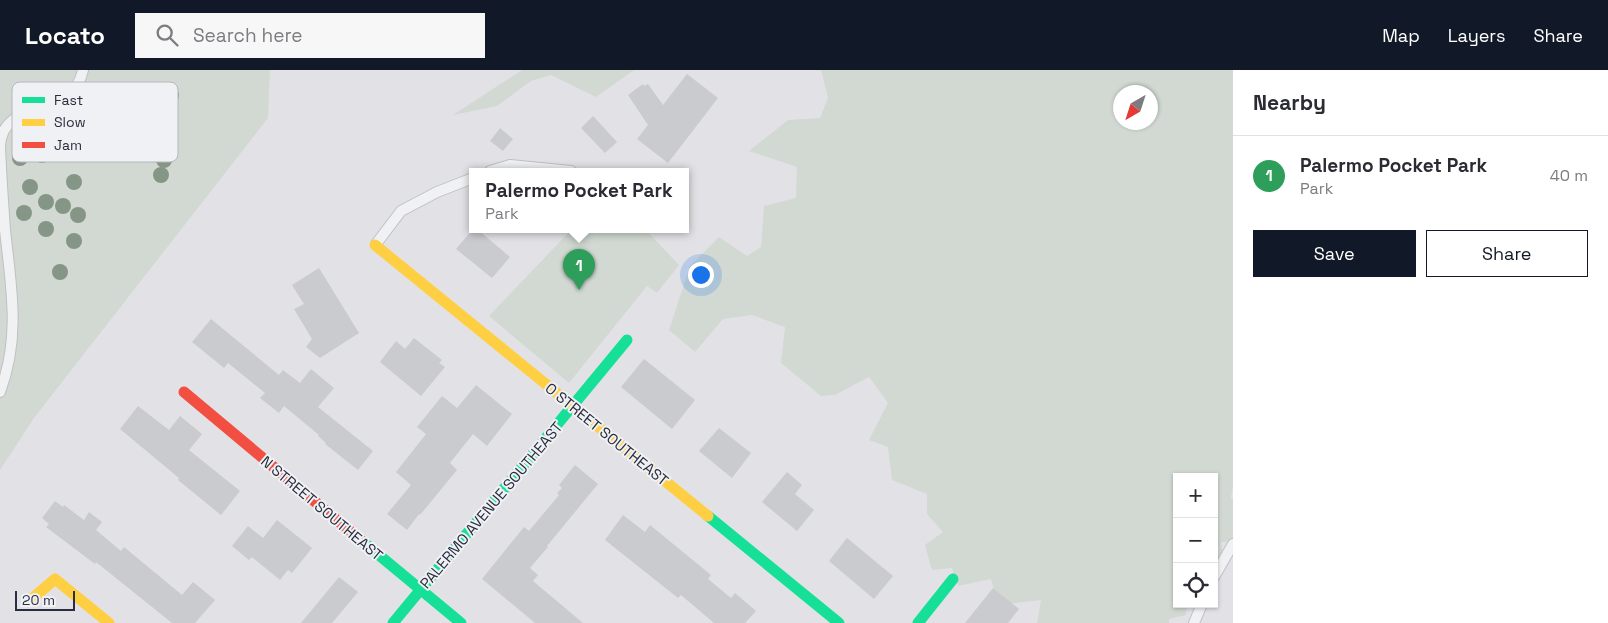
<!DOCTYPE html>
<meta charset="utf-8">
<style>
:root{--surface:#fff;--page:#f7f7f7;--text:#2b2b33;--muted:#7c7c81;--line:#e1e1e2;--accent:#111827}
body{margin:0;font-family:"Space Grotesk",sans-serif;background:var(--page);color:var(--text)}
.controls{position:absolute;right:15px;bottom:15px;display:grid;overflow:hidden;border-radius:0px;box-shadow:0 1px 4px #0004}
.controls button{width:45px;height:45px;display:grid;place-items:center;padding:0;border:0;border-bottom:1px solid var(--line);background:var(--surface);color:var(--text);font:25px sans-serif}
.compass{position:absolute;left:1113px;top:15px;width:45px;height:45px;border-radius:50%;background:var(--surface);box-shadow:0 1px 4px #0004;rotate:219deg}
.scale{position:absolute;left:15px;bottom:12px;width:60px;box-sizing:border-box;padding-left:5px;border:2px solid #2a2d3d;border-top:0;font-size:14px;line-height:18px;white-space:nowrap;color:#2a2d3d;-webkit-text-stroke:4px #eff1f5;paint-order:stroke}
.you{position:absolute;left:700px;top:204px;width:18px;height:18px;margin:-12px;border:4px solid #fff;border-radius:50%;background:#1a73e8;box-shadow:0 0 0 8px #1a73e833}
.badge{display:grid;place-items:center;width:32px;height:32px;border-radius:50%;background:var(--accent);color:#fff;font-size:16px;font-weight:700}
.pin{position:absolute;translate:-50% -41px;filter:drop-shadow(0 1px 2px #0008)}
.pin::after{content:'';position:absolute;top:26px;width:18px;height:15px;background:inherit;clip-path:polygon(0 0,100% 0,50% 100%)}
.popup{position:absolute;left:469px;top:98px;width:220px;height:65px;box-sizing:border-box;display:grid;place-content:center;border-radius:0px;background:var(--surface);filter:drop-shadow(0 1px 4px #0005);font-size:16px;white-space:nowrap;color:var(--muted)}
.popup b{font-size:19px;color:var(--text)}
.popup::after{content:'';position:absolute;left:50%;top:100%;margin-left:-10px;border:10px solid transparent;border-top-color:var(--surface)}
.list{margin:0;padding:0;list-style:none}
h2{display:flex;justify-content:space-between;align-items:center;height:65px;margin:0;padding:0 20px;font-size:21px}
h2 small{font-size:16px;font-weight:400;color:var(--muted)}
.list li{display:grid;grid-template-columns:32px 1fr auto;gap:15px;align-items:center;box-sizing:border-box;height:80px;padding:0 20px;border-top:1px solid var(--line)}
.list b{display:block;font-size:19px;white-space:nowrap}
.list p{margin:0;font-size:16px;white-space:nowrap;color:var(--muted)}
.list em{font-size:16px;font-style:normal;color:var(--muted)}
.actions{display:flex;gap:10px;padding:15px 20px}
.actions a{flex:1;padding:11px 0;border:1px solid var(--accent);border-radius:0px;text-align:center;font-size:18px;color:var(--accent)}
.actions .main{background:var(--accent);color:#fff}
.icon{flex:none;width:28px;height:28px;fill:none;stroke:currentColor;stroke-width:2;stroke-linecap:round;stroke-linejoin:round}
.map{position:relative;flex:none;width:1233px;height:553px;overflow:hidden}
header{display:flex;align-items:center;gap:30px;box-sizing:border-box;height:70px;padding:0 25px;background:var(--accent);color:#fff}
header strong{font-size:24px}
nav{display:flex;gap:28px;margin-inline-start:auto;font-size:18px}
.search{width:350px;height:45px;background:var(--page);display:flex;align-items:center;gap:12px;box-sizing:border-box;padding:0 18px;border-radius:0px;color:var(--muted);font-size:19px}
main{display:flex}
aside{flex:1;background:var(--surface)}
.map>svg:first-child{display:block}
.green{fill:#d1d9d2;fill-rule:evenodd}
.building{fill:#cacbce}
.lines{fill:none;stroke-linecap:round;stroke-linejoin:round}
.lane-casing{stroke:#c0c0c4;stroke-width:12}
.lane{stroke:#f0f1f3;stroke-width:10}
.fast{stroke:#16e098;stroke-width:11}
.slow{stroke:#ffcf43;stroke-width:11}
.jam{stroke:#f24e42;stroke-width:11}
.tree{fill:#859687}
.labels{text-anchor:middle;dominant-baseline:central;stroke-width:4;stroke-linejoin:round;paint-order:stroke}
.street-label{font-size:15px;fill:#2a2d3d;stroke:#eff1f5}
.key{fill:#eff1f5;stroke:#b4b6be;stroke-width:1}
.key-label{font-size:14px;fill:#2a2d3d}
</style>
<header>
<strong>Locato</strong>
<div class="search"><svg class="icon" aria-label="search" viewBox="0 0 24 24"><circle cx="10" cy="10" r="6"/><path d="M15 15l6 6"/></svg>Search here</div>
<nav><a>Map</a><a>Layers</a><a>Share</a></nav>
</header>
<main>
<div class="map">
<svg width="1233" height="553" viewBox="0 0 1233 553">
<rect width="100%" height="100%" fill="#e2e2e6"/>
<g class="green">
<path d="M 0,0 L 270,0 L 268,48 L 34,348 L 0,400 Z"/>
<path d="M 522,0 L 634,0 L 596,27 L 551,5 L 531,11 L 497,36 L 453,45 Z"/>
<path d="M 821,0 L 1233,0 L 1233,416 L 1231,428 L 1233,429 L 1233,471 L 1221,472 L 1224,493 L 1214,502 L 1214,407 L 1177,407 L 1177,534 L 1187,534 L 1186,545 L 1169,549 L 1169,553 L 1037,553 L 1041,530 L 998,535 L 991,509 L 958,516 L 952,498 L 932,500 L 925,475 L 943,462 L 927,444 L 927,424 L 892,410 L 888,377 L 869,370 L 888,333 L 869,307 L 835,325 L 821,326 L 781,293 L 785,257 L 752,245 L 723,249 L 695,282 L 669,260 L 690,196 L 719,167 L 747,186 L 761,177 L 764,136 L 796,128 L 797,97 L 749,81 L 788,50 L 820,48 L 828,28 ZM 1120,22 L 1150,22 L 1150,52 L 1120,52 Z"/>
<path d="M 572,159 L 645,159 L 679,195 L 657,223 L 647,216 L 569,313 L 489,246 Z"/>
</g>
<g class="building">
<path d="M 687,4 L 718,28 L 668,93 L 637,69 L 648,55 L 628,25 L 643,14 L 644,16 L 648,14 L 663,35 Z"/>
<path d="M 593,46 L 617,72 L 605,83 L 581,58 Z"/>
<path d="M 500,58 L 513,69 L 503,81 L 490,71 Z"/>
<path d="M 473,159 L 477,159 L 510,187 L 492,208 L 456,179 Z"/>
<path d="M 319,198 L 359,263 L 320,288 L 306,277 L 312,269 L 294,239 L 304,234 L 292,215 Z"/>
<path d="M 211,249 L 279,305 L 283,300 L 300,313 L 311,299 L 334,318 L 318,337 L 373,381 L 358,400 L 325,374 L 326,373 L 318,366 L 319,365 L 284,336 L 279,343 L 260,328 L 265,323 L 228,293 L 224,298 L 192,272 Z"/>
<path d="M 414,268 L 442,290 L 439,293 L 445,297 L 421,326 L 380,292 L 396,271 L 405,279 Z"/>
<path d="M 644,289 L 695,330 L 672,359 L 621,317 Z"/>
<path d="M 476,315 L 512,344 L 487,376 L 473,364 L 450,393 L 457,400 L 420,445 L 419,444 L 407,460 L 387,444 L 411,415 L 396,402 L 426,364 L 417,357 L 442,326 L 457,338 Z"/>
<path d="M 138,336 L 169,360 L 180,346 L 202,364 L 189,380 L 240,421 L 221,445 L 178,410 L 179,408 L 120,359 Z"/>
<path d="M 719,358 L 751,383 L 732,408 L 699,381 Z"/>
<path d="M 575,395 L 598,414 L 547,476 L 548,477 L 530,498 L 538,505 L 533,511 L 583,553 L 535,553 L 482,509 L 524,457 L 529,461 L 559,425 L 557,423 L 562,418 L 559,415 Z"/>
<path d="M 787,402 L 802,415 L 795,424 L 814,440 L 797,461 L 762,432 Z"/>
<path d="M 55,431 L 63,437 L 64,435 L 84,450 L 89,442 L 102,452 L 96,460 L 121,481 L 124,477 L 182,525 L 193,512 L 215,530 L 195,553 L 172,553 L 96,492 L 95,494 L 46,457 L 49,454 L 42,448 Z"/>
<path d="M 623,445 L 645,462 L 650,455 L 711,505 L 708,509 L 731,528 L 735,523 L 756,541 L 745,553 L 714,553 L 681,525 L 678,528 L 605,470 Z"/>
<path d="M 277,450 L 312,478 L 292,503 L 288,500 L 280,510 L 252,487 L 249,490 L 232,476 L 248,456 L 263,468 Z"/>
<path d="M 847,468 L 893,506 L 874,529 L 829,491 Z"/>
<path d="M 339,507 L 358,522 L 332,553 L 301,553 Z"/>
<path d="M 993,518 L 1019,539 L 1008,553 L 965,553 Z"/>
</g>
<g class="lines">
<defs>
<g id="lane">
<path d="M 0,75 C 4,26 72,52 83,0"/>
<path d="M 0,76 C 1,104 3,132 5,160 C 11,217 21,266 0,322"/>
<path d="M 490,101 L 510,95 L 571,101"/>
<path d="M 376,174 L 401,141 L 437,122 L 473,108"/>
<path d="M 1214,507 L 1233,474"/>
<path d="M 1194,553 L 1202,534"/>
</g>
</defs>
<use href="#lane" class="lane-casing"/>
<use href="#lane" class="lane"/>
<g class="fast">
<path d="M 708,446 L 839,553"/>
<path d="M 362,471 L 461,553"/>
<path d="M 393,553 L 627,270"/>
<path d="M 918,553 L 953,509"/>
</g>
<g class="slow">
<path d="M 375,175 L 708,446"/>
<path d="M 33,528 L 55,509 L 109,553"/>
</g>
<path class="jam" d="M 184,322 L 362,471"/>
</g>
<g class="tree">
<circle cx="171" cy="25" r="8"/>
<circle cx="38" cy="55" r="8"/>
<circle cx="22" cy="68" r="8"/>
<circle cx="53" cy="68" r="8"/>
<circle cx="68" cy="80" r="8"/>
<circle cx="42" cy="85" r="8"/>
<circle cx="20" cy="88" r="8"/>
<circle cx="164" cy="90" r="8"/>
<circle cx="161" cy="105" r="8"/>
<circle cx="74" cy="112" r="8"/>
<circle cx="30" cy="117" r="8"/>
<circle cx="46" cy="132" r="8"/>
<circle cx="63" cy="136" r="8"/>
<circle cx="24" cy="143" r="8"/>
<circle cx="78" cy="145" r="8"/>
<circle cx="46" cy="159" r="8"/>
<circle cx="74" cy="171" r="8"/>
<circle cx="60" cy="202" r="8"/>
</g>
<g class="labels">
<g class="street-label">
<text transform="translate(607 364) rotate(39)">O STREET SOUTHEAST</text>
<text transform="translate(491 435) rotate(-50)">PALERMO AVENUE SOUTHEAST</text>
<text transform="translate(322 438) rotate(40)">N STREET SOUTHEAST</text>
</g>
</g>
<rect x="12" y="12" width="166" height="80" rx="8" class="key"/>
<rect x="22" y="27" width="23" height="6" fill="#16e098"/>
<rect x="22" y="49" width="23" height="7" fill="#ffcf43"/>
<rect x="22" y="72" width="23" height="6" fill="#f24e42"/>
<g class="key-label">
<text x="54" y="35">Fast</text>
<text x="54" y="57">Slow</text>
<text x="54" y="80">Jam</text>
</g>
</svg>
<div class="controls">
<button>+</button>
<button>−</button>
<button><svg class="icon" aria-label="locate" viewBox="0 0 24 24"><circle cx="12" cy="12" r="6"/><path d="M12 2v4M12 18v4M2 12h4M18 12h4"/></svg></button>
</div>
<svg class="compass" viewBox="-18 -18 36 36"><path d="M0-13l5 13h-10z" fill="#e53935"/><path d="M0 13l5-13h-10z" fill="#7c7c81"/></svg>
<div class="scale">20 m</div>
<div class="you"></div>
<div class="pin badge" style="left:579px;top:220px;background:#2e9e5b">1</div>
<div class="popup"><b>Palermo Pocket Park</b>Park</div>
</div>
<aside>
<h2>Nearby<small></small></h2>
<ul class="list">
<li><span class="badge" style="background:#2e9e5b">1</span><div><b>Palermo Pocket Park</b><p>Park</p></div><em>40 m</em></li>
</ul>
<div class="actions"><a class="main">Save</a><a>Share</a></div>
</aside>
</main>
